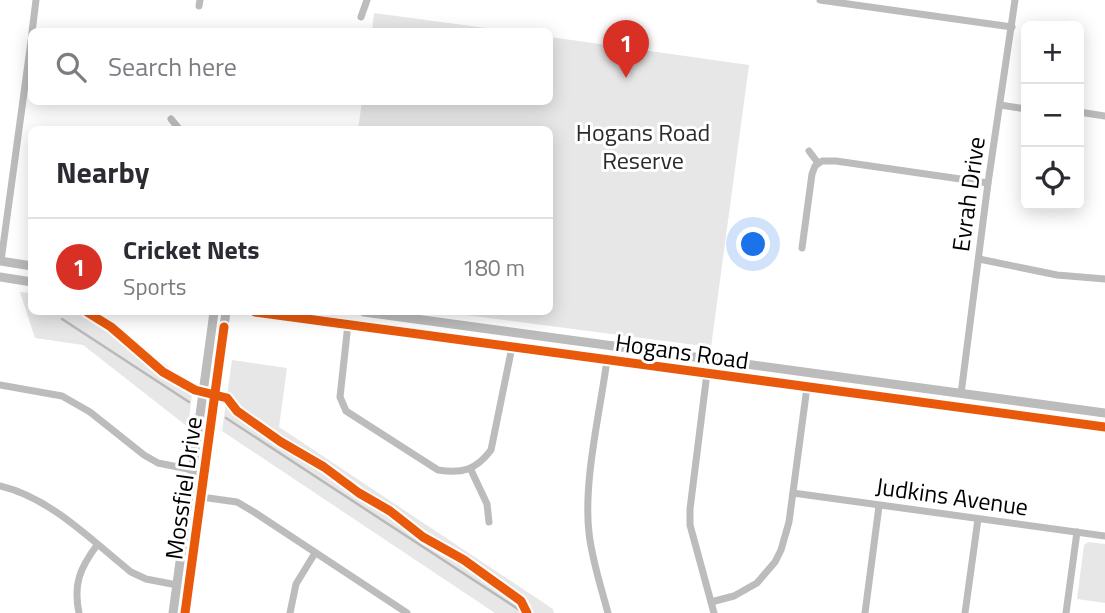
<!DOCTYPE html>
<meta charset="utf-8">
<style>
:root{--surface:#fff;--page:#f2f2f3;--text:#2b2b33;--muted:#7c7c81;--line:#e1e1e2;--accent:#d93025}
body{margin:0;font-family:"Titillium Web",sans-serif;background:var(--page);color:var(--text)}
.controls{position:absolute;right:21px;top:21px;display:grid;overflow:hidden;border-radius:10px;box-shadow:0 4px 18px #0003}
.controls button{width:63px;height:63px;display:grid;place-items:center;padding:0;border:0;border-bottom:2px solid var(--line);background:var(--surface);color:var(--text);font:35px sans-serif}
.you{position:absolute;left:754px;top:245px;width:24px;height:24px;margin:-18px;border:5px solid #fff;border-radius:50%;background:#1a73e8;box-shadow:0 0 0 10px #1a73e833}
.badge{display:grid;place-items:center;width:46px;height:46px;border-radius:50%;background:var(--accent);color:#fff;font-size:23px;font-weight:700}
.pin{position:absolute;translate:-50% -58px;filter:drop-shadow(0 2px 4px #0008)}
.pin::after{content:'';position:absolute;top:37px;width:24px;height:21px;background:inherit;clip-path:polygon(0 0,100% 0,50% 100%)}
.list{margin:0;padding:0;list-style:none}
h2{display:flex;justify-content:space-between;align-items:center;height:91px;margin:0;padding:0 28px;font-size:30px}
h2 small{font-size:23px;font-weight:400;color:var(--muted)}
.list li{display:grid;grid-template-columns:46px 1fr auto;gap:21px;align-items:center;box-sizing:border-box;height:98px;padding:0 28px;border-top:2px solid var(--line)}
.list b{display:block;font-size:26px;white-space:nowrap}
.list p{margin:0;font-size:23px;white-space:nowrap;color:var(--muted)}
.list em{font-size:23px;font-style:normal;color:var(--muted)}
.icon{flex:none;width:38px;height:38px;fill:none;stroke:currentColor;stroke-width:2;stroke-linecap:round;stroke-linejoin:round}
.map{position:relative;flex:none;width:1105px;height:613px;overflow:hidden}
.search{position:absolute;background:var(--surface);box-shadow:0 4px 18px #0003;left:28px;top:28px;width:525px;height:77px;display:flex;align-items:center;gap:18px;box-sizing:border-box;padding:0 24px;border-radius:10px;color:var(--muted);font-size:26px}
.panel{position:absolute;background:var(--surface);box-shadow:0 4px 18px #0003;left:28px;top:126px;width:525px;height:189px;border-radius:10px}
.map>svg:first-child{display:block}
.green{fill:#e7e7e7}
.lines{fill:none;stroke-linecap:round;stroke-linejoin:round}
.stream{stroke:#b9b9b9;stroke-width:2.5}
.minor{stroke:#bcbcbc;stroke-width:7}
.tertiary{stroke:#bcbcbc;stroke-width:9}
.cycleway-casing{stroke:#fff;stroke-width:13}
.cycleway{stroke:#e8590c;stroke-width:9}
.labels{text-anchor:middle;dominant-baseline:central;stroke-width:6;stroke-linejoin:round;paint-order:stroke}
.park-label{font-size:24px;fill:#2b2b2b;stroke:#fff}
.street-label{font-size:24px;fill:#000;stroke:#fff}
</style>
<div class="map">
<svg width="1105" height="613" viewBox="0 0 1105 613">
<rect width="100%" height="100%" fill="#fff"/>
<g class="green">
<path d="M 374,13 L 508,31 L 372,31 Z"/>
<path d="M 550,37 L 749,65 L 711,347 L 443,312 L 550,312 L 550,130 L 358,129 L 362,102 L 550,102 Z"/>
<path d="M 20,292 L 31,293 L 32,312 L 98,312 L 193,386 L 188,427 L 83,345 L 35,338 Z"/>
<path d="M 232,360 L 287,368 L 279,427 L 553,609 L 554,613 L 495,613 L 222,431 Z"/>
<path d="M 1088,542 L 1105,544 L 1105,603 L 1077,599 L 1084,545 Z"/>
</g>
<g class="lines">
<g class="stream">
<path d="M 62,319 L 189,402"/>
<path d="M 226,418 L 524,613"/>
</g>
<g class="minor">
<path d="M 820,0 L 1012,27"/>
<path d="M 199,6 L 200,0"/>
<path d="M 361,17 L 367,0"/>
<path d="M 32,32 L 36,0"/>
<path d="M 1000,105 L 1026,109"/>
<path d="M 1079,112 L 1105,116"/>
<path d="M 171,119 L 180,130"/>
<path d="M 809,151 L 818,163"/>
<path d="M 802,248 L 812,174 L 815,166 L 822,161 L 836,161 L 988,183"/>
<path d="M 979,259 L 1057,275 L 1105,279"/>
<path d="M 1,261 L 32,34"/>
<path d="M 348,324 L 340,397 L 346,411 L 438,470 C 462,474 476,470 491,450 L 512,347"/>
<path d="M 607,360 C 600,412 583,482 589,533 C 592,560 601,587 608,613"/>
<path d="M 707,373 L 690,509 L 690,525 L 714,613"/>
<path d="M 0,385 L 62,396 L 90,412 L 144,455 L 158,463 L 193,470"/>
<path d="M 961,394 L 988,183 L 1015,0"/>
<path d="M 471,470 L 487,504 L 489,522"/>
<path d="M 0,486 C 51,498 91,540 131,572 L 146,579 L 177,585"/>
<path d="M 793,493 L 1105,536"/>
<path d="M 201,497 L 237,502 L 254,512 L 407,613"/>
<path d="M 711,602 L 734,596 L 757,583 L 775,562 L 781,550 L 789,522 L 807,387"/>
<path d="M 79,613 C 73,584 80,568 97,545"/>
<path d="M 290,613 L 296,584 L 315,553"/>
<path d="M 865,613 L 879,506"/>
<path d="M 965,613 L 978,519"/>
<path d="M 1066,613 L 1077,532"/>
</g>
<g class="tertiary">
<path d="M 0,261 L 32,266"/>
<path d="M 0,277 L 32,282"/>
<path d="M 255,312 L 1105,427"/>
<path d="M 364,312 L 1105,413"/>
<path d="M 173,613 L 214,312"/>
<path d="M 185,613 L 226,312"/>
</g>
<defs>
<g id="cycleway">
<path d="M 87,312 L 111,327 L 163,372 L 195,390 L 227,398 L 237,411 L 281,442 L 324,467 L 359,493 L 390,511 L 423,537 L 464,560 L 521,601 L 527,613"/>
<path d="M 255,312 L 1105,427"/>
<path d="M 185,613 L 224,327"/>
</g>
</defs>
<use href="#cycleway" class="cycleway-casing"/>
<use href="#cycleway" class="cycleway"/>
</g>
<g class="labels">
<g class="park-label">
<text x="643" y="132">Hogans Road<tspan x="643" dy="28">Reserve</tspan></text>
</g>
<g class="street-label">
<text transform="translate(968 194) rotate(-82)">Evrah Drive</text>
<text transform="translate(682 351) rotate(8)">Hogans Road</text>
<text transform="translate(183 488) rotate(-82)">Mossfiel Drive</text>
<text transform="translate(952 496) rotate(8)">Judkins Avenue</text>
</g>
</g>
</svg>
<div class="controls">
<button>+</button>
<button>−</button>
<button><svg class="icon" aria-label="locate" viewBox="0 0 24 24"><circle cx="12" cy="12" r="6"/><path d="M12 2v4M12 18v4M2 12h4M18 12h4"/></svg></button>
</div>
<div class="you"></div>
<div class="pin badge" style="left:626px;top:78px">1</div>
<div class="search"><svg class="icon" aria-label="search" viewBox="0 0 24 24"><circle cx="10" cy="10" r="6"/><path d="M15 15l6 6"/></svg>Search here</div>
<section class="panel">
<h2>Nearby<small></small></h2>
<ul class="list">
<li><span class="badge">1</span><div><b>Cricket Nets</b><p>Sports</p></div><em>180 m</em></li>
</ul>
</section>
</div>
